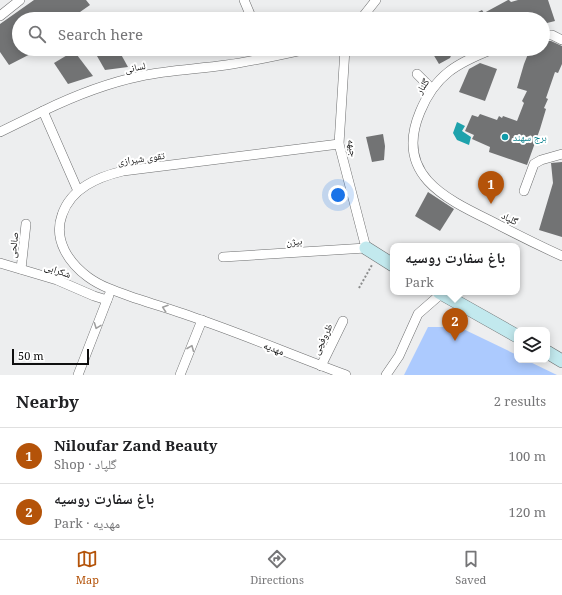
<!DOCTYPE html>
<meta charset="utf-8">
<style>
:root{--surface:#fff;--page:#f6f6f6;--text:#202124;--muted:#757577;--line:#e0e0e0;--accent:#b45309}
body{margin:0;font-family:"Noto Serif","Noto Naskh Arabic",serif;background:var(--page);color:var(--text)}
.controls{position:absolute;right:12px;bottom:12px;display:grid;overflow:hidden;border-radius:8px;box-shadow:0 2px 10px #0003}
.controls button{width:36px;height:36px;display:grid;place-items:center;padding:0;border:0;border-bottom:1px solid var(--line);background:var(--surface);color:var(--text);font:20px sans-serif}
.scale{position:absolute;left:12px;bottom:10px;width:77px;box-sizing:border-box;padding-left:4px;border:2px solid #0f0f0f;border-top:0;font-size:11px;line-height:14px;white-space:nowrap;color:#0f0f0f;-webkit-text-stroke:3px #fff;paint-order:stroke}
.you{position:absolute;left:338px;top:195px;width:14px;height:14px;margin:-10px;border:3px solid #fff;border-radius:50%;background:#1a73e8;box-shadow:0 0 0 6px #1a73e833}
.badge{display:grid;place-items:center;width:26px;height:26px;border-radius:50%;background:var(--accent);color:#fff;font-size:13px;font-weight:700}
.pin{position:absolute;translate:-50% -33px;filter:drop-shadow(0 1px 2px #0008)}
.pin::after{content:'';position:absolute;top:21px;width:14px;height:12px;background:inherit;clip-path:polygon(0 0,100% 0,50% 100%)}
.popup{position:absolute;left:390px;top:243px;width:130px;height:52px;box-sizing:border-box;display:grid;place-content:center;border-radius:8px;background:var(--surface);filter:drop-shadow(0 1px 3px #0005);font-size:13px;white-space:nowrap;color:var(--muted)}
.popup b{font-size:15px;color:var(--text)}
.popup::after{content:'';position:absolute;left:50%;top:100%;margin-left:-8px;border:8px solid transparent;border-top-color:var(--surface)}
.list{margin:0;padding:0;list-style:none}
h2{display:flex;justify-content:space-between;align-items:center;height:52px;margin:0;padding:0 16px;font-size:17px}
h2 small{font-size:13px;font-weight:400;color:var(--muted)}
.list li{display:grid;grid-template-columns:26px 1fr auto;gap:12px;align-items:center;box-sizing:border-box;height:56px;padding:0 16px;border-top:1px solid var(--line)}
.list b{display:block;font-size:15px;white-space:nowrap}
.list p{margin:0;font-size:13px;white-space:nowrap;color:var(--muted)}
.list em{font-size:13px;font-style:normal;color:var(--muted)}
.icon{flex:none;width:22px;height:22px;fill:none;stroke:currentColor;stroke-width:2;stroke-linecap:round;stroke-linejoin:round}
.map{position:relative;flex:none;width:562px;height:375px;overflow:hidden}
.search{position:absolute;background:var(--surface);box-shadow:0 2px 10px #0003;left:12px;right:12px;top:12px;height:44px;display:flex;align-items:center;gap:10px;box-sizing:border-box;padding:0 14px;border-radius:22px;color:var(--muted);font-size:15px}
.sheet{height:164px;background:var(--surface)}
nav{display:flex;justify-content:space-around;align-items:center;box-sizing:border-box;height:56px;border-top:1px solid var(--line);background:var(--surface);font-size:11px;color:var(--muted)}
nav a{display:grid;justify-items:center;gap:2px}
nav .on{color:var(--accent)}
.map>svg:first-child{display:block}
.green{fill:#accafe}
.water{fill:#1ea2ac}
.building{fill:#727374}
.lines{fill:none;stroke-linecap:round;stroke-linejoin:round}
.street-casing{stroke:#6d6e6f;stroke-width:10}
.secondary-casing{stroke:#6d6e6f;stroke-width:14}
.path{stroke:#8b8c8c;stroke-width:2;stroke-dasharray:2 2;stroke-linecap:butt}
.street{stroke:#fff;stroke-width:9}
.secondary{stroke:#c2e9ee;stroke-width:13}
.oneway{stroke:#9f9f9f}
.culture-dot{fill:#0f9aa8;stroke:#fff;stroke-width:1.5}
.labels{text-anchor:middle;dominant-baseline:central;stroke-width:4;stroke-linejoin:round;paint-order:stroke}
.street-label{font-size:10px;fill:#0f0f0f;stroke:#fff}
.culture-label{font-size:10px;fill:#0d838f;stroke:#fff;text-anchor:start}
</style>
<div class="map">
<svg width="562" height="375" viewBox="0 0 562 375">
<rect width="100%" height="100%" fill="#edeeef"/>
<path class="green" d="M 428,327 L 459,327 L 517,355 L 517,360 L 526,360 L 557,375 L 404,375 Z"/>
<path class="water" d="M 457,122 L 465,126 L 462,131 L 471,137 L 469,145 L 457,140 L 453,133 Z"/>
<g class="building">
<path d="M 34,0 L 86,0 L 90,5 L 70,19 L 19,19 L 19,49 L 40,49 L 9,65 L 0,52 L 0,24 Z"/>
<path d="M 508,0 L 509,0 L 511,2 L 518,0 L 548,0 L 555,21 L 543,24 L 543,19 L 464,19 L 482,10 L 484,13 Z"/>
<path d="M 543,41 L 551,41 L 562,46 L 562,64 L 558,73 L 555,72 L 546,98 L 548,99 L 544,108 L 546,109 L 540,129 L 527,165 L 489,152 L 490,147 L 472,139 L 474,135 L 465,131 L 472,115 L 478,117 L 480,114 L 497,120 L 499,116 L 502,118 L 503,116 L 517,121 L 524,103 L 522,101 L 527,91 L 517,88 L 524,64 L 530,49 L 543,49 Z"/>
<path d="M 93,49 L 118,49 L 128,67 L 105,70 Z"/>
<path d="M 430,49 L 454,49 L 450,58 L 439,64 Z"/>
<path d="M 74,51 L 93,76 L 68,84 L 54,63 Z"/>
<path d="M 480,63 L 497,69 L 485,101 L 459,92 L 469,69 Z"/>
<path d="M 383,134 L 385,146 L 384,160 L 372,162 L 366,137 Z"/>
<path d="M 562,162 L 562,237 L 539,230 L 553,183 L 551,163 Z"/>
<path d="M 428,192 L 454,209 L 440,231 L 415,216 Z"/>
</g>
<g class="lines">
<defs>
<g id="street">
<path d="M 244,0 L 252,19"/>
<path d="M 0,16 L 20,0"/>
<path d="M 361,19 L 376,0"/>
<path d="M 543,35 L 552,35 L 562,40"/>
<path d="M 493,49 C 457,63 435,75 420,112 C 394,174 444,198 491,221 C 514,233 538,245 562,256"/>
<path d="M 417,74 L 432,89"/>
<path d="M 0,132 L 43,111"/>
<path d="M 339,144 L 123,171 C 98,177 71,188 62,215 C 53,240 69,263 88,277 C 103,288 121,293 138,299 C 159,306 180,312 201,320 C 250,337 297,357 346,375"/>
<path d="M 78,191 L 43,111 C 74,96 107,83 141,76 C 168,70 198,69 226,65 C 253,61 280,55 307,49"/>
<path d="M 524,191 L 534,164 L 541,160 L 562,154"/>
<path d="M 223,257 L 366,248 L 339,144 L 345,49"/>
<path d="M 0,263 L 57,280 L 94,296 L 107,300"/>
<path d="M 21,269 L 26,224"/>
<path d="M 321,366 L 343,321"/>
<path d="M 78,375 L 109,295"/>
<path d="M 180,375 L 202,320"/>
<path d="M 386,375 L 399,356 L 418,314 L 442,293"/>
</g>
<g id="secondary">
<path d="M 366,248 L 393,265"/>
<path d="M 439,292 L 517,336"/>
<path d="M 547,352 L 562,361"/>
</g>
</defs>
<use href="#street" class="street-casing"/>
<use href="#secondary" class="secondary-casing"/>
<path class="path" d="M 359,288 L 372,265"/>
<use href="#street" class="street"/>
<use href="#secondary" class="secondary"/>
</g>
<defs><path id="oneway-chevron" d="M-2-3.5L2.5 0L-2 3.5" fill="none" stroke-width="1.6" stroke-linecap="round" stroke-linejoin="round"/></defs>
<g class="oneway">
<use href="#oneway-chevron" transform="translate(165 308) rotate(-161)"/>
<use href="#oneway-chevron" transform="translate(97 326) rotate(111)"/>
<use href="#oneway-chevron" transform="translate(191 348) rotate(-68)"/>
</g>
<circle class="culture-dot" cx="505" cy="137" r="4"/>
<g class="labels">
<g class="street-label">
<text transform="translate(135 67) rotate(-12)">لسانی</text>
<text transform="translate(422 86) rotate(-57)">گلنار</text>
<text transform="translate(353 148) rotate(81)">جبهه</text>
<text transform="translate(141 158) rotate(-8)">تقوی شیرازی</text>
<text transform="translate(510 218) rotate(27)">گلپاد</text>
<text transform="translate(294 241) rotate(-4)">بیژن</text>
<text transform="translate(13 245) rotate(-83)">صالحی</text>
<text transform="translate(58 270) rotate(19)">شکرابی</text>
<text transform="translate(322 339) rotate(-64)">ظروفچی</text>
<text transform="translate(274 348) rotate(21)">مهدیه</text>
</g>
<g class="culture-label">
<text x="513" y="137">برج سهند</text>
</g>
</g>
</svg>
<div class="controls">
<button><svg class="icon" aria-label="layers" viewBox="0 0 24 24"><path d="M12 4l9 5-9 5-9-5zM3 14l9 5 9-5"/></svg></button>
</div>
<div class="scale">50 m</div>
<div class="you"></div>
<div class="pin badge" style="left:491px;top:204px">1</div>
<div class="pin badge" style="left:455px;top:341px">2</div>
<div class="popup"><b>باغ سفارت روسیه</b>Park</div>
<div class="search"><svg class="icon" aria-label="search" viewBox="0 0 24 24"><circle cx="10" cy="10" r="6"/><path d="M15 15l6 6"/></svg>Search here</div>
</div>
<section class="sheet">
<h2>Nearby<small>2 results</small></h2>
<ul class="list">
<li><span class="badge">1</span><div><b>Niloufar Zand Beauty</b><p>Shop · گلپاد</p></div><em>100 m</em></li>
<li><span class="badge">2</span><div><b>باغ سفارت روسیه</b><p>Park · مهدیه</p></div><em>120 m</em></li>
</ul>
</section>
<nav>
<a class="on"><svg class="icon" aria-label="map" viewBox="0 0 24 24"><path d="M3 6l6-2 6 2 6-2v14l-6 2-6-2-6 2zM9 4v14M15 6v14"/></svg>Map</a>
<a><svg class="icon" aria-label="directions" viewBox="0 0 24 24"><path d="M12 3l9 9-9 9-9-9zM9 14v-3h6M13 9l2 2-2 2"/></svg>Directions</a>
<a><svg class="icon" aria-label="saved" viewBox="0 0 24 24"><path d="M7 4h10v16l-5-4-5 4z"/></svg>Saved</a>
</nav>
